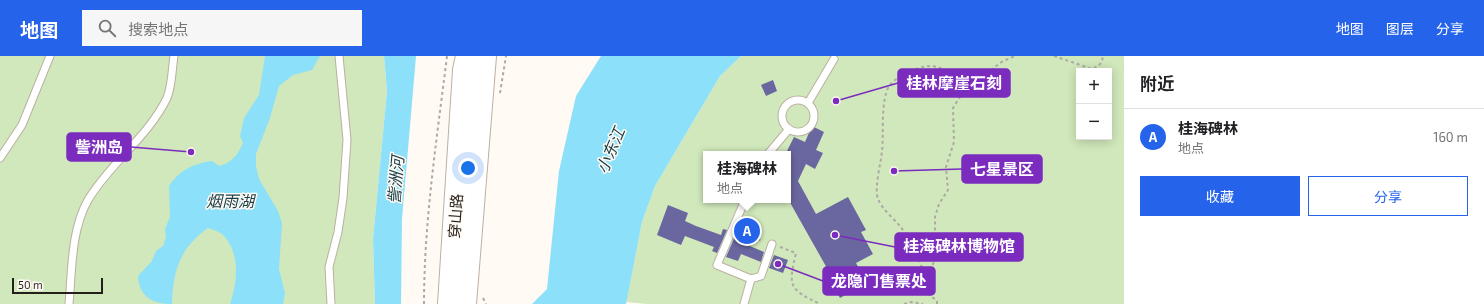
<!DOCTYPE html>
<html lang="zh">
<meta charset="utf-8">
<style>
:root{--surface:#fff;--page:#f6f6f6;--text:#202124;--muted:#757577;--line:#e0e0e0;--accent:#2563eb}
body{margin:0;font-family:"Exo 2","Noto Sans SC",sans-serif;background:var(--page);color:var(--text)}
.controls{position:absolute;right:12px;top:12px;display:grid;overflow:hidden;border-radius:0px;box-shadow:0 2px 10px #0003}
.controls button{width:36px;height:36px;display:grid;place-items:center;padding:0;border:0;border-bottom:1px solid var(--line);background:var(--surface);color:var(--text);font:20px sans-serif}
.scale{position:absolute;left:12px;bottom:10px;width:91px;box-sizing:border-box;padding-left:4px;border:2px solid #241f1a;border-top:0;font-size:11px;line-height:14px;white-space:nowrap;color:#241f1a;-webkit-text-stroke:3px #fffaf4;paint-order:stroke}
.you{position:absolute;left:468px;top:112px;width:14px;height:14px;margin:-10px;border:3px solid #fff;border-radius:50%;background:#1a73e8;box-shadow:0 0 0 6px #1a73e833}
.badge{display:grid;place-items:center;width:26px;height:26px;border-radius:50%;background:var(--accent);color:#fff;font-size:13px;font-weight:700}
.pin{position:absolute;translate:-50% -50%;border:2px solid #fff;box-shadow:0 1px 4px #0006}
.popup{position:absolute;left:703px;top:95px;width:88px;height:52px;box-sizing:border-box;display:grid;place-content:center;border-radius:0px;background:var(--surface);filter:drop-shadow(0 1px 3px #0005);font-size:13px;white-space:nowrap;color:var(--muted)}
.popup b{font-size:15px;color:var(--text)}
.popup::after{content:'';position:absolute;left:50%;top:100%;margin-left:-8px;border:8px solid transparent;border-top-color:var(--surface)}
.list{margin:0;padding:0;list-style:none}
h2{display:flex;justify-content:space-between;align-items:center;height:52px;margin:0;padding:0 16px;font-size:17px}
h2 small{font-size:13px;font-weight:400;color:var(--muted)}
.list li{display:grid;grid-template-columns:26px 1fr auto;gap:12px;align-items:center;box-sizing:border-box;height:56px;padding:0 16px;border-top:1px solid var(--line)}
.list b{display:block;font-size:15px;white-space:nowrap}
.list p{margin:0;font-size:13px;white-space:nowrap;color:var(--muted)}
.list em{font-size:13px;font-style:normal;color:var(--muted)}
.actions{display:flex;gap:8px;padding:12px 16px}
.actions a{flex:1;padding:9px 0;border:1px solid var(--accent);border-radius:0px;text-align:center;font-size:14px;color:var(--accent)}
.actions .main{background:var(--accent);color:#fff}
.icon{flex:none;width:22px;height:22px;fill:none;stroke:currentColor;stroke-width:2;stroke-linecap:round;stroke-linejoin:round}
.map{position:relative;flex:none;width:1124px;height:248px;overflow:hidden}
header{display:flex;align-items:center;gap:24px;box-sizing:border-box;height:56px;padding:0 20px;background:var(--accent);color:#fff}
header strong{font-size:19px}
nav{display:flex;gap:22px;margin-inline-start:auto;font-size:14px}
.search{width:280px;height:36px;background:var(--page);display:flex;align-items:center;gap:10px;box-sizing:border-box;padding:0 14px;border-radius:0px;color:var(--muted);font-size:15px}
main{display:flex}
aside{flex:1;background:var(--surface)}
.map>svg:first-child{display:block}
.green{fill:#d0e8bb;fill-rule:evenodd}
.water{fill:#8ce0fa}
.building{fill:#6a67a0}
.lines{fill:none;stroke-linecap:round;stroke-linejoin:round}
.lane-casing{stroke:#bbb0a3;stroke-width:9}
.primary-casing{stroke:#bbb0a3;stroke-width:24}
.path{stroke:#aea9a4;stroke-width:2;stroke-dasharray:3 3;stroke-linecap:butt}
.lane{stroke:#fff;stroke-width:7}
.primary{stroke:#fff;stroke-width:22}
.labels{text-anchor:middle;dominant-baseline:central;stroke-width:3;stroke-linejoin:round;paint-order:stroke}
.street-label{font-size:15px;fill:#241f1a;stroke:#fffaf4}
.water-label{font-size:16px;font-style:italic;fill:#163d48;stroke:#fffaf4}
.leader{fill:none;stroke:#7b2cbf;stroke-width:1.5}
.callout-dot{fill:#7b2cbf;stroke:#fffaf4;stroke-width:1.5}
.callout{fill:#7b2cbf;stroke:#7b2cbf;stroke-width:1.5}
.callout-label{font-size:16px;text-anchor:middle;font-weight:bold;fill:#fff}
</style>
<header>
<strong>地图</strong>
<div class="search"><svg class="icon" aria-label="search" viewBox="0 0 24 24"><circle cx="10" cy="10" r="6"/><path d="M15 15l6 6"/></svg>搜索地点</div>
<nav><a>地图</a><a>图层</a><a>分享</a></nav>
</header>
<main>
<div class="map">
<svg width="1124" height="248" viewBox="0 0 1124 248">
<rect width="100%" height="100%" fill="#fffaf4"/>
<g class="green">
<path d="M 0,0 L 384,0 L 387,35 L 373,183 L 375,248 L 0,248 Z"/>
<path d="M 741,0 L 1124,0 L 1124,248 L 647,248 L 626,246 L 642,166 L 655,130 L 720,20 ZM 1079,15 L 1109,15 L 1109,81 L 1079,81 ZM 706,98 L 788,98 L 788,144 L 706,144 Z"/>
</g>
<g class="water">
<path d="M 265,0 L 320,0 L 312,14 L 293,19 L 279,30 L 270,62 L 256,98 L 256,110 L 259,123 L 278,155 L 282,167 L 279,213 L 285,237 L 283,248 L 230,248 C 237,227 241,199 224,180 C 221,176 213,174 208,172 C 180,192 173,214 172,248 C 153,248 139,241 138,220 L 152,205 L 156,195 L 163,190 L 166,181 L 165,173 L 170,161 L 169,130 C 180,114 192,108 212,105 L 219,110 C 231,108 239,97 243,87 L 240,80 L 244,62 L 259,39 Z"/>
<path d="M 384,0 L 416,0 L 402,163 L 401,248 L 375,248 L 373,183 L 387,35 Z"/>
<path d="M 601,0 L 741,0 L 720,20 L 655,130 L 642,166 L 626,248 L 532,248 L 547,233 L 559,115 L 576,40 Z"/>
</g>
<g class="building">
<path d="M 773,24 L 777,35 L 766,40 L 761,29 Z"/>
<path d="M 812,70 L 824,76 L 816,94 L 823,97 L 815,113 L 806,108 L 798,125 L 816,158 L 848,141 L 866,174 L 861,176 L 873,198 L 856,207 L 867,227 L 840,242 L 829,222 L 832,221 L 788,143 L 788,98 L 786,97 L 794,81 L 805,86 Z"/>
<path d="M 668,149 L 688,157 L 685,165 L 696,170 L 721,179 L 723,173 L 727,174 L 717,197 L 712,195 L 714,191 L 685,180 L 681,189 L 657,179 Z"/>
<path d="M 736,178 L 747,182 L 745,188 L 764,196 L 761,206 L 741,198 L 738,205 L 726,201 Z"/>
<path d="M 774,199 L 788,204 L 783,217 L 769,212 Z"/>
</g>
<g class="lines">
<defs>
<g id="lane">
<circle cx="798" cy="60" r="16"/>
<path d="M 808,47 L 834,3"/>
<path d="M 768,98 L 789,73"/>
<path d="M 0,102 L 22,69 L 50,0"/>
<path d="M 751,223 L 761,220 L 772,188"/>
<path d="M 69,248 C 72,214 71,174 88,144 C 110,107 148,81 167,42 C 172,30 172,13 174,0"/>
<path d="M 331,248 L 329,211 L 338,176 L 343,142 L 347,84 L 339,0"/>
<path d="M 744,248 L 751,223 L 717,209 L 745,144"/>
</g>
<g id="primary">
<path d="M 449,248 L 464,14 L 467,0"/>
<path d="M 465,248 L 485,0"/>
</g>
</defs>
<use href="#lane" class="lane-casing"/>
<use href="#primary" class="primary-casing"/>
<g class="path">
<path d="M 1054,0 L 1092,13 C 1099,10 1102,8 1103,0"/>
<path d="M 500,37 L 506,0"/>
<path d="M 741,176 L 763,185"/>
<path d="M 780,191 L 796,197 C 788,231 789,233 820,248"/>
<path d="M 927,226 L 939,190 L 935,176 L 935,161 L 939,148 L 948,134 L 946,111 L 954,86 L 953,52 L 965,33"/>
<path d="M 483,242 L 486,248"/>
<path d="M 424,248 C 424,165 437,82 447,0"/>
<path d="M 904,248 L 911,246 L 923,248"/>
<path d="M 937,248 L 937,245 L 926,236 C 927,216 912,184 899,169 C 892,161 882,153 878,143 C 874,132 881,107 882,95 C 884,78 880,42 890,29 C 896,21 908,17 916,13 C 942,4 948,18 965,33 L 1003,5 L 1015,0"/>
</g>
<use href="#lane" class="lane"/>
<use href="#primary" class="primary"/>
</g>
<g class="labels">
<g class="street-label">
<text transform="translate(455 160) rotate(-86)">穿山路</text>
</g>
<g class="water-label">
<text transform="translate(610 94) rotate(-67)">小东江</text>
<text transform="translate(395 124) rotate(-85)">訾洲河</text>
<text x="230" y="144">烟雨湖</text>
</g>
</g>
<path class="leader" d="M836 45L898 27M191 96L131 91M894 115L962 113M835 179L895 191M778 208L823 225"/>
<g class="callout-dot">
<circle cx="836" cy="45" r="4"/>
<circle cx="191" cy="96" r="4"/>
<circle cx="894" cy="115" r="4"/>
<circle cx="835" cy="179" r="4"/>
<circle cx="778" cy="208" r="4"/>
</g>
<g class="callout">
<rect x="898" y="13" width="112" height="28" rx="4"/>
<rect x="67" y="77" width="64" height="28" rx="4"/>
<rect x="962" y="99" width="80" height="28" rx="4"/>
<rect x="895" y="177" width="128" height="28" rx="4"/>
<rect x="823" y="211" width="112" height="28" rx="4"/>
</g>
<g class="callout-label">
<text x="954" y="33">桂林摩崖石刻</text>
<text x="99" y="97">訾洲岛</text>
<text x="1002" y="119">七星景区</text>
<text x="959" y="196">桂海碑林博物馆</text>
<text x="879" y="231">龙隐门售票处</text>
</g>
</svg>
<div class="controls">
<button>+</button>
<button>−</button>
</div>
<div class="scale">50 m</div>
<div class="you"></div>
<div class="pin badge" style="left:747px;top:175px">A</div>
<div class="popup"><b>桂海碑林</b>地点</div>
</div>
<aside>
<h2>附近<small></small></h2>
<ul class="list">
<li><span class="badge">A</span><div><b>桂海碑林</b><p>地点</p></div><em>160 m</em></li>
</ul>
<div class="actions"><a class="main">收藏</a><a>分享</a></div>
</aside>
</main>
